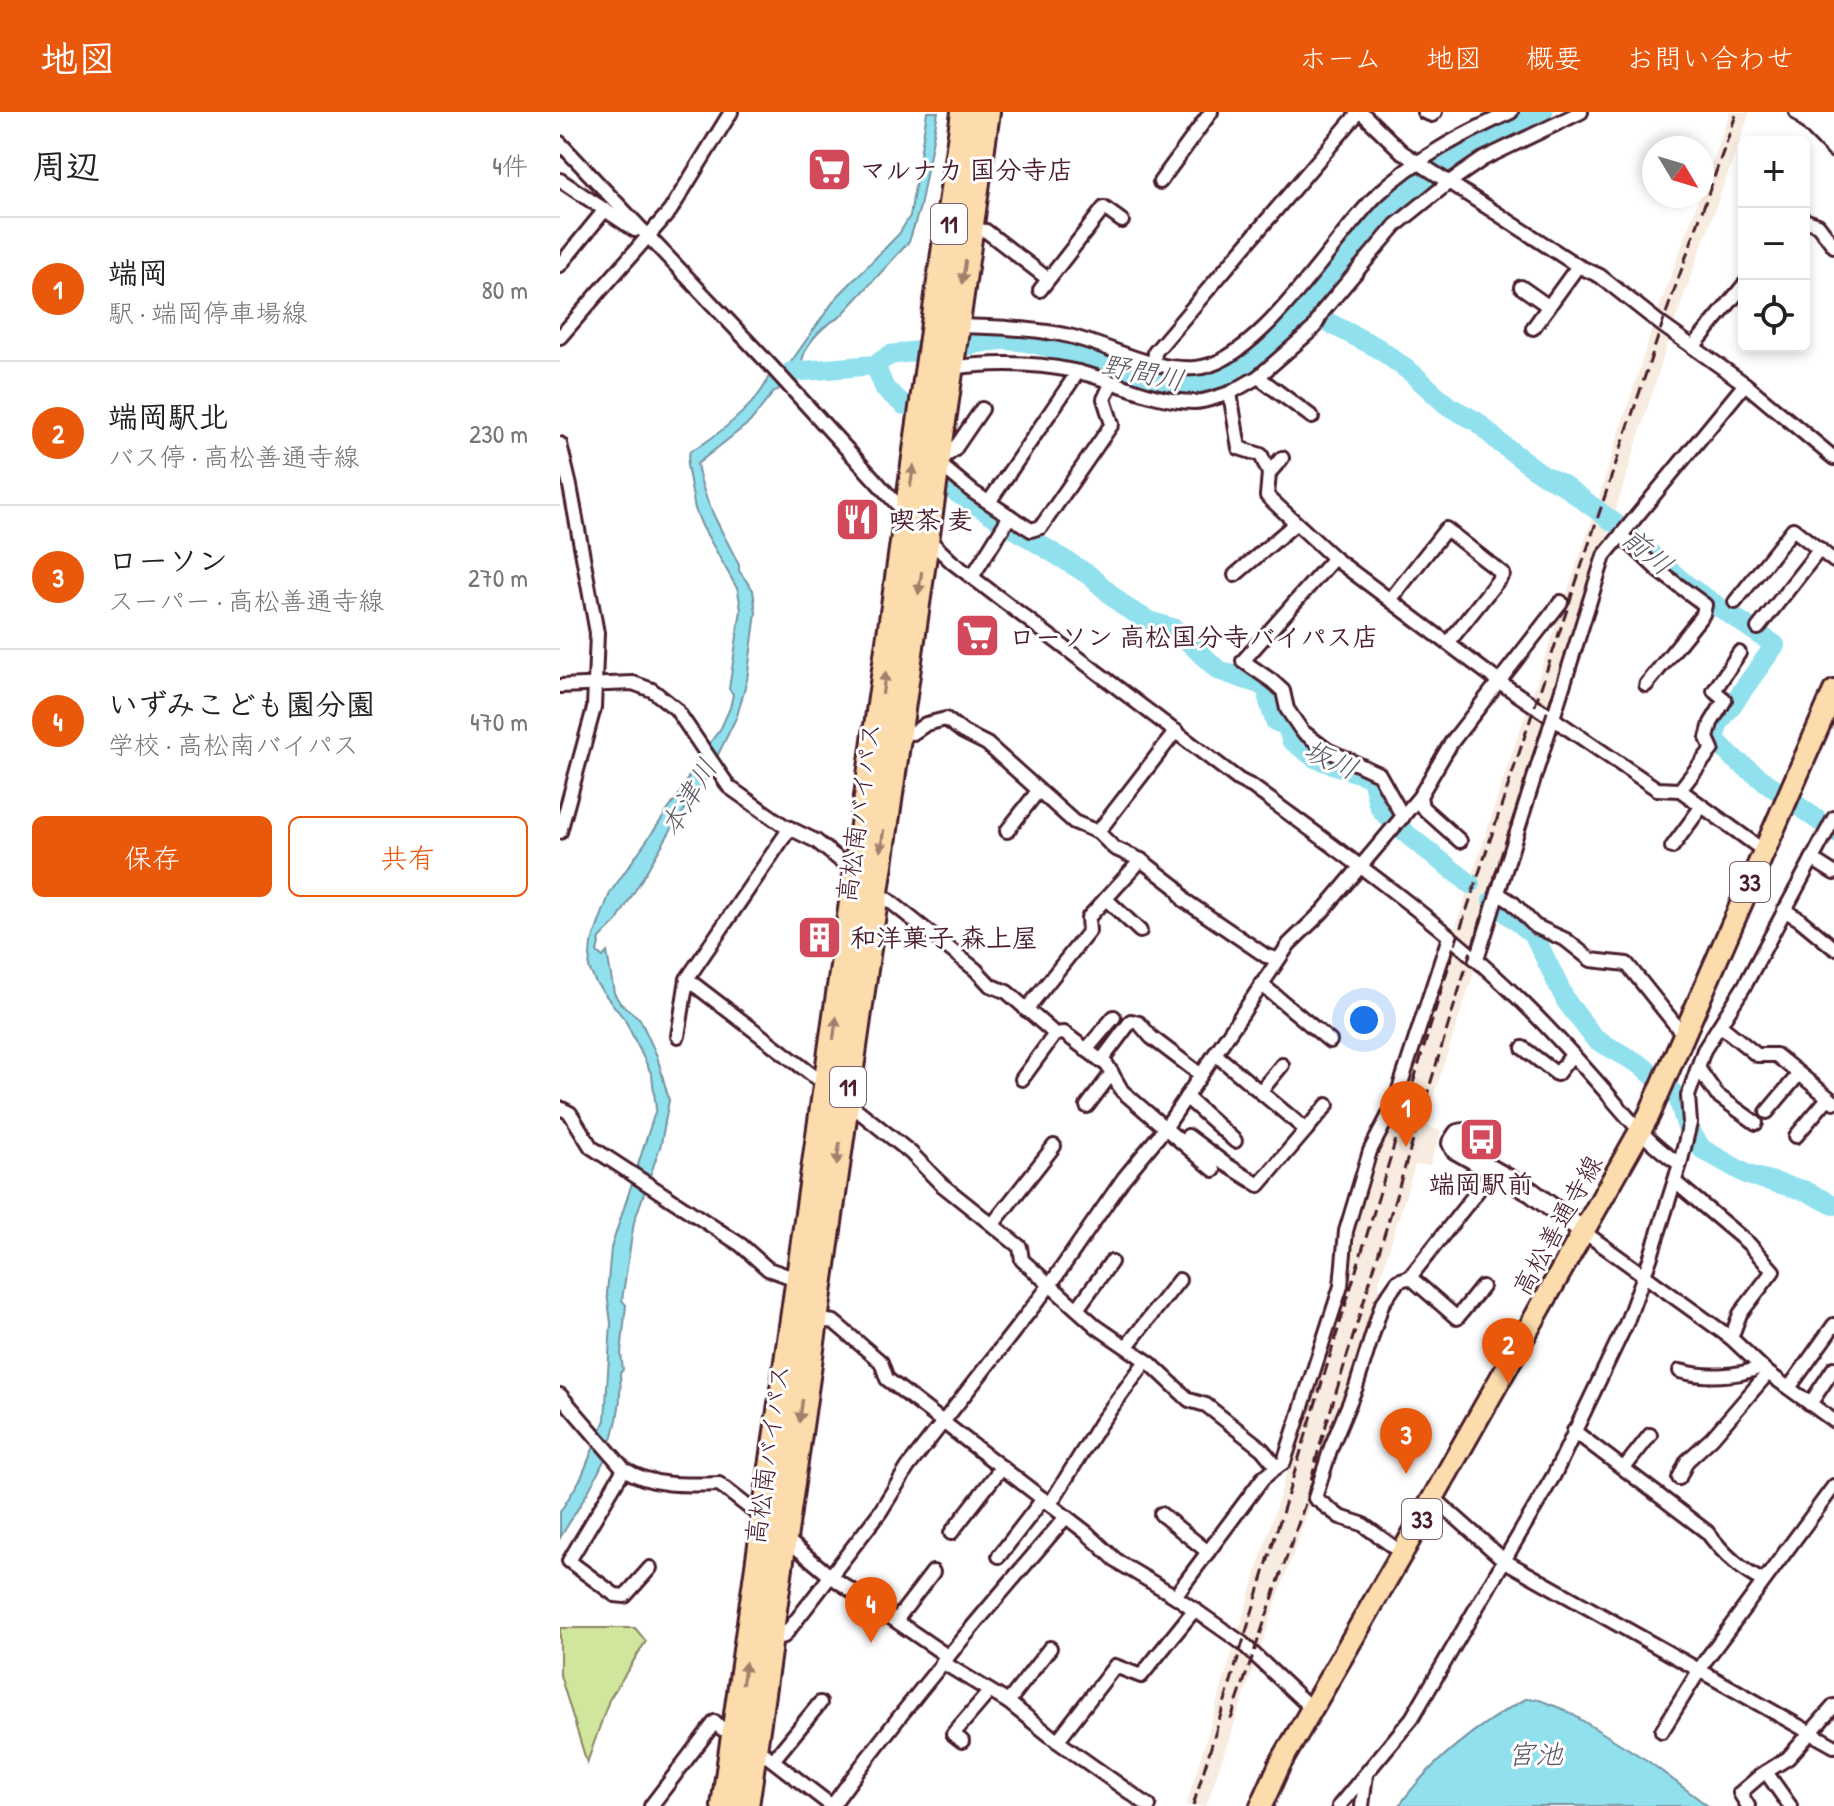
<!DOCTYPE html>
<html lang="ja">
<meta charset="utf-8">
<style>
:root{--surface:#fff;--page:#f6f6f6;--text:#222;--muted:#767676;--line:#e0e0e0;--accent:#ea580c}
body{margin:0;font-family:"Patrick Hand","Klee One",sans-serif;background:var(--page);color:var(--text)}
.controls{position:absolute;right:24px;top:24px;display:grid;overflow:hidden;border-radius:12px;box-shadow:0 4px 12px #0003}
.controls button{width:72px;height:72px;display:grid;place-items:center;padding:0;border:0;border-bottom:2px solid var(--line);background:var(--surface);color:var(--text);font:40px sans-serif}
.compass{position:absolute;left:1082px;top:24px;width:72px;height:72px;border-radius:50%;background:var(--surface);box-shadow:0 4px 12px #0003;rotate:128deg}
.you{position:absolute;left:804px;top:908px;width:28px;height:28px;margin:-20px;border:6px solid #fff;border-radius:50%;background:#1a73e8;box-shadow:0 0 0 12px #1a73e833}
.badge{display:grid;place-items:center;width:52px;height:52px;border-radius:50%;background:var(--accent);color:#fff;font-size:26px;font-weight:700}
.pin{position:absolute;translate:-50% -66px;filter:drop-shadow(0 2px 4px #0008)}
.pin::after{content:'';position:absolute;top:42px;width:28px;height:24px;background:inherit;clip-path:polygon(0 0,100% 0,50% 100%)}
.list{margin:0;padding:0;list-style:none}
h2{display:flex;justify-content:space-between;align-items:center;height:104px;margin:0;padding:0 32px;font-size:34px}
h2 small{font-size:26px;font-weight:400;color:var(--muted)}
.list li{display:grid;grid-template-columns:52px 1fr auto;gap:24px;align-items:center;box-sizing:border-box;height:144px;padding:0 32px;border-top:2px solid var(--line)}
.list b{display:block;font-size:30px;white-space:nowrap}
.list p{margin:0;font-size:26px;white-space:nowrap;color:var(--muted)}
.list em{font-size:26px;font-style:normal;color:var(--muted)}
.actions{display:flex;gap:16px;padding:24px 32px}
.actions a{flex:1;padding:18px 0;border:2px solid var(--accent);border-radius:12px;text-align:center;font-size:28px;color:var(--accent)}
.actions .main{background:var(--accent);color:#fff}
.icon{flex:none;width:44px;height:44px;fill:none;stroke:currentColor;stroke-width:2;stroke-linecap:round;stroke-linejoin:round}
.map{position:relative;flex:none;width:1274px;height:1694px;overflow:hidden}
header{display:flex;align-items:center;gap:48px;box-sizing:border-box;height:112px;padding:0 40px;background:var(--accent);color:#fff}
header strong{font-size:38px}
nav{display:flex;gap:44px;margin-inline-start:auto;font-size:28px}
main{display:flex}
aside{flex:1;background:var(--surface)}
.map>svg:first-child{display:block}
.built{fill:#f7ecdf}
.green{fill:#cfe69c;stroke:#8c8264;stroke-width:2}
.water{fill:#90e0ee;stroke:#7493a0;stroke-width:2}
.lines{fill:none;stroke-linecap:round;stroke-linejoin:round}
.river{stroke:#90e0ee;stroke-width:20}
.street-casing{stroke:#4a1f2b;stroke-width:18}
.secondary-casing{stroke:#4a1f2b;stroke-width:24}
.primary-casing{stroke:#4a1f2b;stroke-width:26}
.highway-casing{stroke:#4a1f2b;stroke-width:30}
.street{stroke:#fff;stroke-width:12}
.secondary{stroke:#fff;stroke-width:18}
.primary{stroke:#fcdcac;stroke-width:20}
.highway{stroke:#fcdcac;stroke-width:24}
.rail{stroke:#4a1f2b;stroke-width:3;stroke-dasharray:12 6;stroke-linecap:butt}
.oneway{fill:#a37e6c}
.labels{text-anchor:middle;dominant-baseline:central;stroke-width:6;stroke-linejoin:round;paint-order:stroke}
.shield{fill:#fff;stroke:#80626b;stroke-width:2}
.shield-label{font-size:24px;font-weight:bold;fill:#4a1f2b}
.poi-label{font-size:26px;font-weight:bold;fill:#4a1f2b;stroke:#fff;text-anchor:start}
.street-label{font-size:26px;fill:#4a1f2b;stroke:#fff}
.water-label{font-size:28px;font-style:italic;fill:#5f5966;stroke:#fff}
</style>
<header>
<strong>地図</strong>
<nav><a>ホーム</a><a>地図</a><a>概要</a><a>お問い合わせ</a></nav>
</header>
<main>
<aside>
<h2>周辺<small>4件</small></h2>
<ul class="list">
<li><span class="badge">1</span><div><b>端岡</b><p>駅 · 端岡停車場線</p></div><em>80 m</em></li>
<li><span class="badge">2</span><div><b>端岡駅北</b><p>バス停 · 高松善通寺線</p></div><em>230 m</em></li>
<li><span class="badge">3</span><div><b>ローソン</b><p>スーパー · 高松善通寺線</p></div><em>270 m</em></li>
<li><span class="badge">4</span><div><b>いずみこども園分園</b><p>学校 · 高松南バイパス</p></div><em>470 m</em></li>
</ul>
<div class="actions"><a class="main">保存</a><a>共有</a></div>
</aside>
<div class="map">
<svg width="1274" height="1694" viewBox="0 0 1274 1694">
<rect width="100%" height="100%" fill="#fff"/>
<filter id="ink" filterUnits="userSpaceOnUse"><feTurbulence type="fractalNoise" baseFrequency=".0125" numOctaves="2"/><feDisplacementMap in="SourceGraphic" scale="16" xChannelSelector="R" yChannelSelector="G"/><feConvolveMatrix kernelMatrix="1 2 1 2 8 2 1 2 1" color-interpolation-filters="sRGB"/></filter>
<g filter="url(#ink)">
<g class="built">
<path d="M 1170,0 L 1190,0 L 1111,220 L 1053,407 L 1036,394 L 1095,208 Z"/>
<path d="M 1034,402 L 1050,414 L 911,853 L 915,857 L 864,1013 L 881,1019 L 870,1053 L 855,1053 L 819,1170 L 820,1190 L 646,1694 L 626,1694 L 796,1130 L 789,1127 L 813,1042 L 834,1007 L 943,668 Z"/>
</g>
<path class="green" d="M 0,1516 L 75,1516 L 86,1529 L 49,1588 L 27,1651 L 0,1563 Z"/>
<g class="water">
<path d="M 367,0 L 378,0 L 360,95 L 349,130 L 280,205 C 261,214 237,239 242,262 L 213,281 L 190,310 L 137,352 C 144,392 162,418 179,453 L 179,459 L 193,478 L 196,501 L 187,568 L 177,604 L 147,665 L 111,718 L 57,809 L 40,826 L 37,840 L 43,845 L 47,840 L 54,881 L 60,891 L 80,907 L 97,944 L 109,988 L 101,1032 L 74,1110 L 62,1188 L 66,1193 L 61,1242 L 63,1258 L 60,1261 C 65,1327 32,1373 0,1426 L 0,1400 L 21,1366 L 45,1308 L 51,1211 L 47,1181 L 51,1136 L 96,997 L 92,963 L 65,908 L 36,871 L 29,856 L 31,832 L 50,781 L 120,681 L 139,645 L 161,616 L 170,596 L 173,582 L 169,577 L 181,498 L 178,478 L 142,414 L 135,397 L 127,353 L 130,339 C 153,328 200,290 208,266 L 226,257 L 276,186 L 339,122 L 350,104 Z"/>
<path d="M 966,1587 L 977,1587 L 1005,1598 L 1088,1649 L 1148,1694 L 839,1694 C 869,1651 919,1611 966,1587 Z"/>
</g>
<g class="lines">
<g class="river">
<path d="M 744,198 L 818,236 L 853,262 L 888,294 L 916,309 L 940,331 L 983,363 L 1002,372 L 1057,413 L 1128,474 L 1215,533 L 1157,614 L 1156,628 L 1173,646 L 1274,720"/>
<path d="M 315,253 L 325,277 L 344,293"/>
<path d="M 231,260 L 315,253 L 330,243 C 356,239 382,236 409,233 C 420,231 433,228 445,228 C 510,229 591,285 652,269 C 721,251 782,140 833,93 C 878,52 929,27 983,0"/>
<path d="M 392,378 L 529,463 L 565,495 L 589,509 L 615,517 L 658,558 L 699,572 L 710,578 L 708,586 L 715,609 L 727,614 L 731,628 L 755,646 L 810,665 C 816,673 815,685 819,694 C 826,710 893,757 910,772"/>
<path d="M 932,789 L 974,823 L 1006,889 L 1035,927 L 1081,953 L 1118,985 L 1126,1013 L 1142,1037 L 1188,1063 L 1246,1079 L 1274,1093"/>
</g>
<defs>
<g id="street">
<path d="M 801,0 L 842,40 L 1018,154 L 1040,164 L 1102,213 L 1185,272 L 1274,346"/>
<path d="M 864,0 L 872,3 L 875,0"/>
<path d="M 1021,0 L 923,47 L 888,71 L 836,113 L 763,199 L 754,216 L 698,265 L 670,281 L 679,336 L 701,343 L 709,361 L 707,384 L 774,446 L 938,569 L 1097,677 L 1120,678 L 1204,739"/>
<path d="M 1236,0 L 1274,39"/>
<path d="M 1269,0 L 1274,6"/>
<path d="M 0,31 L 210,253 L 347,403"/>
<path d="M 0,68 L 75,118"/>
<path d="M 600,70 L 651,0"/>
<path d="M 1244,108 L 1258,113 L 1274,134"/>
<path d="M 410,117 L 426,119 L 488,167"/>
<path d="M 0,153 L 44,99"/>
<path d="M 961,175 L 988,194"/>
<path d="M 480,178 L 544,96 L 562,109"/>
<path d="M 396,214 C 430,215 467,216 500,222 C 545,230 587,259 635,256 C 698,253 773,126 817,83 C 856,46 903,22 951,0"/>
<path d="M 973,216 L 1018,154"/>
<path d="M 0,225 L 110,99 L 171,0"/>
<path d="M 1133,235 L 1184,173"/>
<path d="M 594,252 L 595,240 L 799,0"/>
<path d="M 390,256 C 433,250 472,250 514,259 C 556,268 589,289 634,290 C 645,290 659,284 670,281"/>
<path d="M 698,265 L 752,305"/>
<path d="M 422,297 L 394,338 L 377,350 L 413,380 L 471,418 L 481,415 L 552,312 L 544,287 L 551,272"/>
<path d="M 0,332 L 10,374 L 37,521 L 34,596 L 0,720"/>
<path d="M 709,361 L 722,346"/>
<path d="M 429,390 L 518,260"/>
<path d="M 1061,423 L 1099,459 L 1145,493 L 1143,502 L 1086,573"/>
<path d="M 367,426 L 392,450 L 679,668 L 693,675 C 782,741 875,806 955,883 C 987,913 1017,947 1046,980 C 1068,1006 1091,1034 1120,1052"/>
<path d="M 774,446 L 683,549 L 712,569 L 723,579 L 727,597 L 742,619 L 767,638 L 819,662 L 843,705"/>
<path d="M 675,463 L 736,411"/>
<path d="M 412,465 L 450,404"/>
<path d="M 830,488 L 886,417 L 943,462 L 888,531"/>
<path d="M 1175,490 L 1233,417 L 1274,449"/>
<path d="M 1198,516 L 1260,437"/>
<path d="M 0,574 L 73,571 L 92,578 L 116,597 L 169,675 L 223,713 L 256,729 L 296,761"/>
<path d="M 338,620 L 353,621 L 366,612 L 386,607 L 403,620 L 427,632 L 514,710 L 538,720 L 554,736 L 581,748 L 616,775 L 624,788 L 706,844 L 718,847"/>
<path d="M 1120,678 L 1152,637 L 1147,626 L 1151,611 L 1165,588 L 1154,579 L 1179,541"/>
<path d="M 860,684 L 862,695 L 900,729"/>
<path d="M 447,719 L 478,679"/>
<path d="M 538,720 L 616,619"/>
<path d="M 1112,735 L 1142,694"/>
<path d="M 1252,747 L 1274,761"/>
<path d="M 316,778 L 416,858 L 430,873 L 447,880 L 495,922 L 504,921 L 547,953 L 562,979 L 654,1058"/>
<path d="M 939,782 L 953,791 L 975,814 L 1006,828 L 1031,848 L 1067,852 L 1118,916 L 1126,920"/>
<path d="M 546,787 L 580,819"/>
<path d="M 1224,798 L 1239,807 L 1274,836"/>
<path d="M 917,847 L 1044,444 L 1185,272"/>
<path d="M 127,867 L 230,716"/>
<path d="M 701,872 L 770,929"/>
<path d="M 466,898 L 529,819 L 528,806 L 581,748"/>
<path d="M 1161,914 L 1197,943 L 1216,943 L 1274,990"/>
<path d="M 118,924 L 127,867 L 255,965"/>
<path d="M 963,936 L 997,962 L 1012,943"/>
<path d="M 526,938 L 554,905"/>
<path d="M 541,949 L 571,909 L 579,911 L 591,925 L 641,963"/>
<path d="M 1138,956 L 1157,983 L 1196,1011"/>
<path d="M 462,967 L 495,922"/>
<path d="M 700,980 L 722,953"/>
<path d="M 626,985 L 675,1029"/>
<path d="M 286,989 L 351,1041 L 381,1072 L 460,1135 L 462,1148 L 537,1215 L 591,1252 L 629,1288 L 646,1293 L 702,1337 L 717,1355 L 724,1350 L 781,1174 L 786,1119 L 810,1039 L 834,993 L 889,825"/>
<path d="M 527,994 L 552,961"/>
<path d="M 0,996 L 10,1001 L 31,1035 L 181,1133 L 208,1157 L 239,1168"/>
<path d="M 1207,1000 L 1239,962"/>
<path d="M 746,1018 L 767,993"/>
<path d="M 628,1024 L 664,1051 L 699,1073 L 746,1018 L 655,942"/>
<path d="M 1236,1024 L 1268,986"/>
<path d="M 1115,1070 L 1189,1132 L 1213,1159 L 1180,1202 L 1171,1226"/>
<path d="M 433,1112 L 494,1034"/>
<path d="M 1024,1120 L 1171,1226 L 1208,1261 L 1274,1309"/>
<path d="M 850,1165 L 897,1206 L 922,1175"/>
<path d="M 517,1197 L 551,1150"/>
<path d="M 254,1207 L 274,1210 L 321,1250 L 327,1267 L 527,1421 L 558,1450 L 615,1484 L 703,1366 L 717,1355"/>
<path d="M 567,1234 L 619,1168"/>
<path d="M 1120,1259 C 1145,1266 1177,1265 1201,1255"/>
<path d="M 1229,1276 L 1274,1213"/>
<path d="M 0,1283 L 64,1357 C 92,1375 126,1373 159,1372 L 205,1408"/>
<path d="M 1250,1292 L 1274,1256"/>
<path d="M 1014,1319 L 1147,1420 C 1162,1440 1180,1458 1203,1469"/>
<path d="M 1064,1356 L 1090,1323"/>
<path d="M 64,1357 L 9,1449 L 55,1483 L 65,1484 L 90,1456"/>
<path d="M 1119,1366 L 1127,1349 L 1152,1326 L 1208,1261"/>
<path d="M 874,1386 L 945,1449 L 1274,1634"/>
<path d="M 490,1392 L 541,1310 L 586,1249"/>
<path d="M 601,1402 L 648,1440"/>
<path d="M 391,1421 L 442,1355"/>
<path d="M 225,1426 L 269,1463 L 387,1544"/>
<path d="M 842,1441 L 802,1412 L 780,1405 L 755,1386 L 771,1335 L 796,1275 L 822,1192 L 838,1169 L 850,1165 L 934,1058"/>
<path d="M 439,1444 L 483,1387"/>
<path d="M 615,1484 L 682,1531 L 752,1597"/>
<path d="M 337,1507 L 373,1460"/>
<path d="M 209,1527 L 224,1524 L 320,1400 L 348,1355 L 490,1173 L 564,1066 L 606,1015 L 729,832 L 762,800 L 860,684 L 891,631 L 1001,490"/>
<path d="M 382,1550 L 448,1590 L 497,1629 L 589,1694"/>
<path d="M 448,1590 L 490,1536"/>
<path d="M 1102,1619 L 1145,1549 L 1274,1374"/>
<path d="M 402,1629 L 393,1622 L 429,1580"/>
<path d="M 497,1629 L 555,1554 L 581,1564 L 635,1497"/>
<path d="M 194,1634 L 272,1694 C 345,1593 425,1499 506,1405"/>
<path d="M 214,1647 L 260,1591"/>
<path d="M 1206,1660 L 1230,1694"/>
<path d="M 91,1694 L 155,1610 L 162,1617 L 176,1619"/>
<path d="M 779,1694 L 852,1606 L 994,1363 L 1066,1212 L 1090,1147 L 1120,1052 L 1130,1011 L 1128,984 L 1144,938 L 1185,873 L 1274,706"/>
<path d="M 802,1694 L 806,1662"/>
<path d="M 1188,1694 L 1180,1681 L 1201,1663 L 1228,1646 L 1274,1594"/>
</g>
<g id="secondary">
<path d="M 1255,0 L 1274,20"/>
<path d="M 914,1048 L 920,1034 L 904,1021 L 898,1022 L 892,1031 L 895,1037 L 971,1080 L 1024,1120"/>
</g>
<path id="primary" d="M 701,1694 L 720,1652 L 842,1441 L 1089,1003 L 1274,579"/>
<g id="highway">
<path d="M 164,1694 L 404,0"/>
<path d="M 186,1694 L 427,0"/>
</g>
</defs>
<use href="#street" class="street-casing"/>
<use href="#secondary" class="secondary-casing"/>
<use href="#primary" class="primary-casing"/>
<use href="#highway" class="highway-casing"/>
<use href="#street" class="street"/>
<use href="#secondary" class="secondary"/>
<use href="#primary" class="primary"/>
<use href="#highway" class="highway"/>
<g class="rail">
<path d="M 671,1607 L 747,1386 L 759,1336 L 910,842 L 993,581"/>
<path d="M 633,1694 L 896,830 L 1102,213 L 1177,0"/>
</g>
</g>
<defs><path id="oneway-solid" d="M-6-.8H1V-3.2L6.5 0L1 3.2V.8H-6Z" transform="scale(2)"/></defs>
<g class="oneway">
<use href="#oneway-solid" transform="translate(404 160) rotate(98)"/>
<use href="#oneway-solid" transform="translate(352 364) rotate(-81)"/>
<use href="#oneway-solid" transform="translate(360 471) rotate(98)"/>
<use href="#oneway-solid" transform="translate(324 571) rotate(-82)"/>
<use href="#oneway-solid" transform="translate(322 729) rotate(98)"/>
<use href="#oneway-solid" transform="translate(275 916) rotate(-82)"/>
<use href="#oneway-solid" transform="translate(278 1042) rotate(98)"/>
<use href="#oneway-solid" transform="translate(241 1299) rotate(98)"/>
<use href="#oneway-solid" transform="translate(184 1561) rotate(-82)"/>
</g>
</g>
<defs>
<symbol id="supermarket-square" viewBox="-11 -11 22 22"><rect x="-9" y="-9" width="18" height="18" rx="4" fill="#d1495b" stroke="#fff"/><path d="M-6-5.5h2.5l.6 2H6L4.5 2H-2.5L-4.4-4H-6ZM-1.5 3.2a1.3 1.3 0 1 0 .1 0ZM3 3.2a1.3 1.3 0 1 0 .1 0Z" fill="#fff"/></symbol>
<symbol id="restaurant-square" viewBox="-11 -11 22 22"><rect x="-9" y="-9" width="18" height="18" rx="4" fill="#d1495b" stroke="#fff"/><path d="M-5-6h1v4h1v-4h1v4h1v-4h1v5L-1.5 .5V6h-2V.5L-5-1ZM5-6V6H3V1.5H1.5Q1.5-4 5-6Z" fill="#fff"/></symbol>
<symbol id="building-square" viewBox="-11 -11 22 22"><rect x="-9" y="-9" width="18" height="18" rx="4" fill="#d1495b" stroke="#fff"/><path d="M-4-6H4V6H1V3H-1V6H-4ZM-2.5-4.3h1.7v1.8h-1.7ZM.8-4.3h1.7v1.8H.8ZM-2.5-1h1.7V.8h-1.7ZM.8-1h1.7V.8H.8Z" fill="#fff"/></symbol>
<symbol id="bus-square" viewBox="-11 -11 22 22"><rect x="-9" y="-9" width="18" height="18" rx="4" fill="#d1495b" stroke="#fff"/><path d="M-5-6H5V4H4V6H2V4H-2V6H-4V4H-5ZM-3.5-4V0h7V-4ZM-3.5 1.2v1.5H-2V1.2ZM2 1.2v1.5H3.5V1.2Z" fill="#fff"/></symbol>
</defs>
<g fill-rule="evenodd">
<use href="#supermarket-square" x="244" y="32" width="51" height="51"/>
<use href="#restaurant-square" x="272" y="382" width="51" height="51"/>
<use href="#supermarket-square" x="392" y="498" width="51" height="51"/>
<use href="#building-square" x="234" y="800" width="51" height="51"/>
<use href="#bus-square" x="896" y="1002" width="51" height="51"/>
</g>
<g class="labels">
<g class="shield">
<rect x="371" y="92" width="36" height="40" rx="6"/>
<rect x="1170" y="750" width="40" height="40" rx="6"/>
<rect x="270" y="955" width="36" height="40" rx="6"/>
<rect x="842" y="1387" width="40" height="40" rx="6"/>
</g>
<g class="shield-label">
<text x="389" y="112">11</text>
<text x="1190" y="770">33</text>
<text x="288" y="975">11</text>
<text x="862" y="1407">33</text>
</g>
<g class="poi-label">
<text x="300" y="57">マルナカ 国分寺店</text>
<text x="329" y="407">喫茶 麦</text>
<text x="449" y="524">ローソン 高松国分寺バイパス店</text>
<text x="290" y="825">和洋菓子 森上屋</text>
<text x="921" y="1071" text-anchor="middle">端岡駅前</text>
</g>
<g class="street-label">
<text transform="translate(298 700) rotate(-82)">高松南バイパス</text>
<text transform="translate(997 1113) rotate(-61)">高松善通寺線</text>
<text transform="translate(207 1342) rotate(-82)">高松南バイパス</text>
</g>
<g class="water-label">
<text transform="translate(583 260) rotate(12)">野間川</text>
<text transform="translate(1088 439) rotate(40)">前川</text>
<text transform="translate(771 647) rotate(25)">坂川</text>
<text transform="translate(128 685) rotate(-59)">本津川</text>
<text x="975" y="1642">宮池</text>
</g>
</g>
</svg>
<div class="controls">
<button>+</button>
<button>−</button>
<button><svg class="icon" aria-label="locate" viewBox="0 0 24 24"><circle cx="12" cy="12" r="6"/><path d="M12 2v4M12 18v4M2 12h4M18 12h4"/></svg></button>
</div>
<svg class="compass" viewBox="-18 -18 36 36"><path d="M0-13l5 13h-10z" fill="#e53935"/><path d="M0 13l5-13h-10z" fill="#767676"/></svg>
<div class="you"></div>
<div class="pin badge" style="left:846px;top:1035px">1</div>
<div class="pin badge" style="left:948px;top:1272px">2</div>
<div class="pin badge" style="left:846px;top:1362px">3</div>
<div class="pin badge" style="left:311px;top:1531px">4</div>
</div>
</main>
